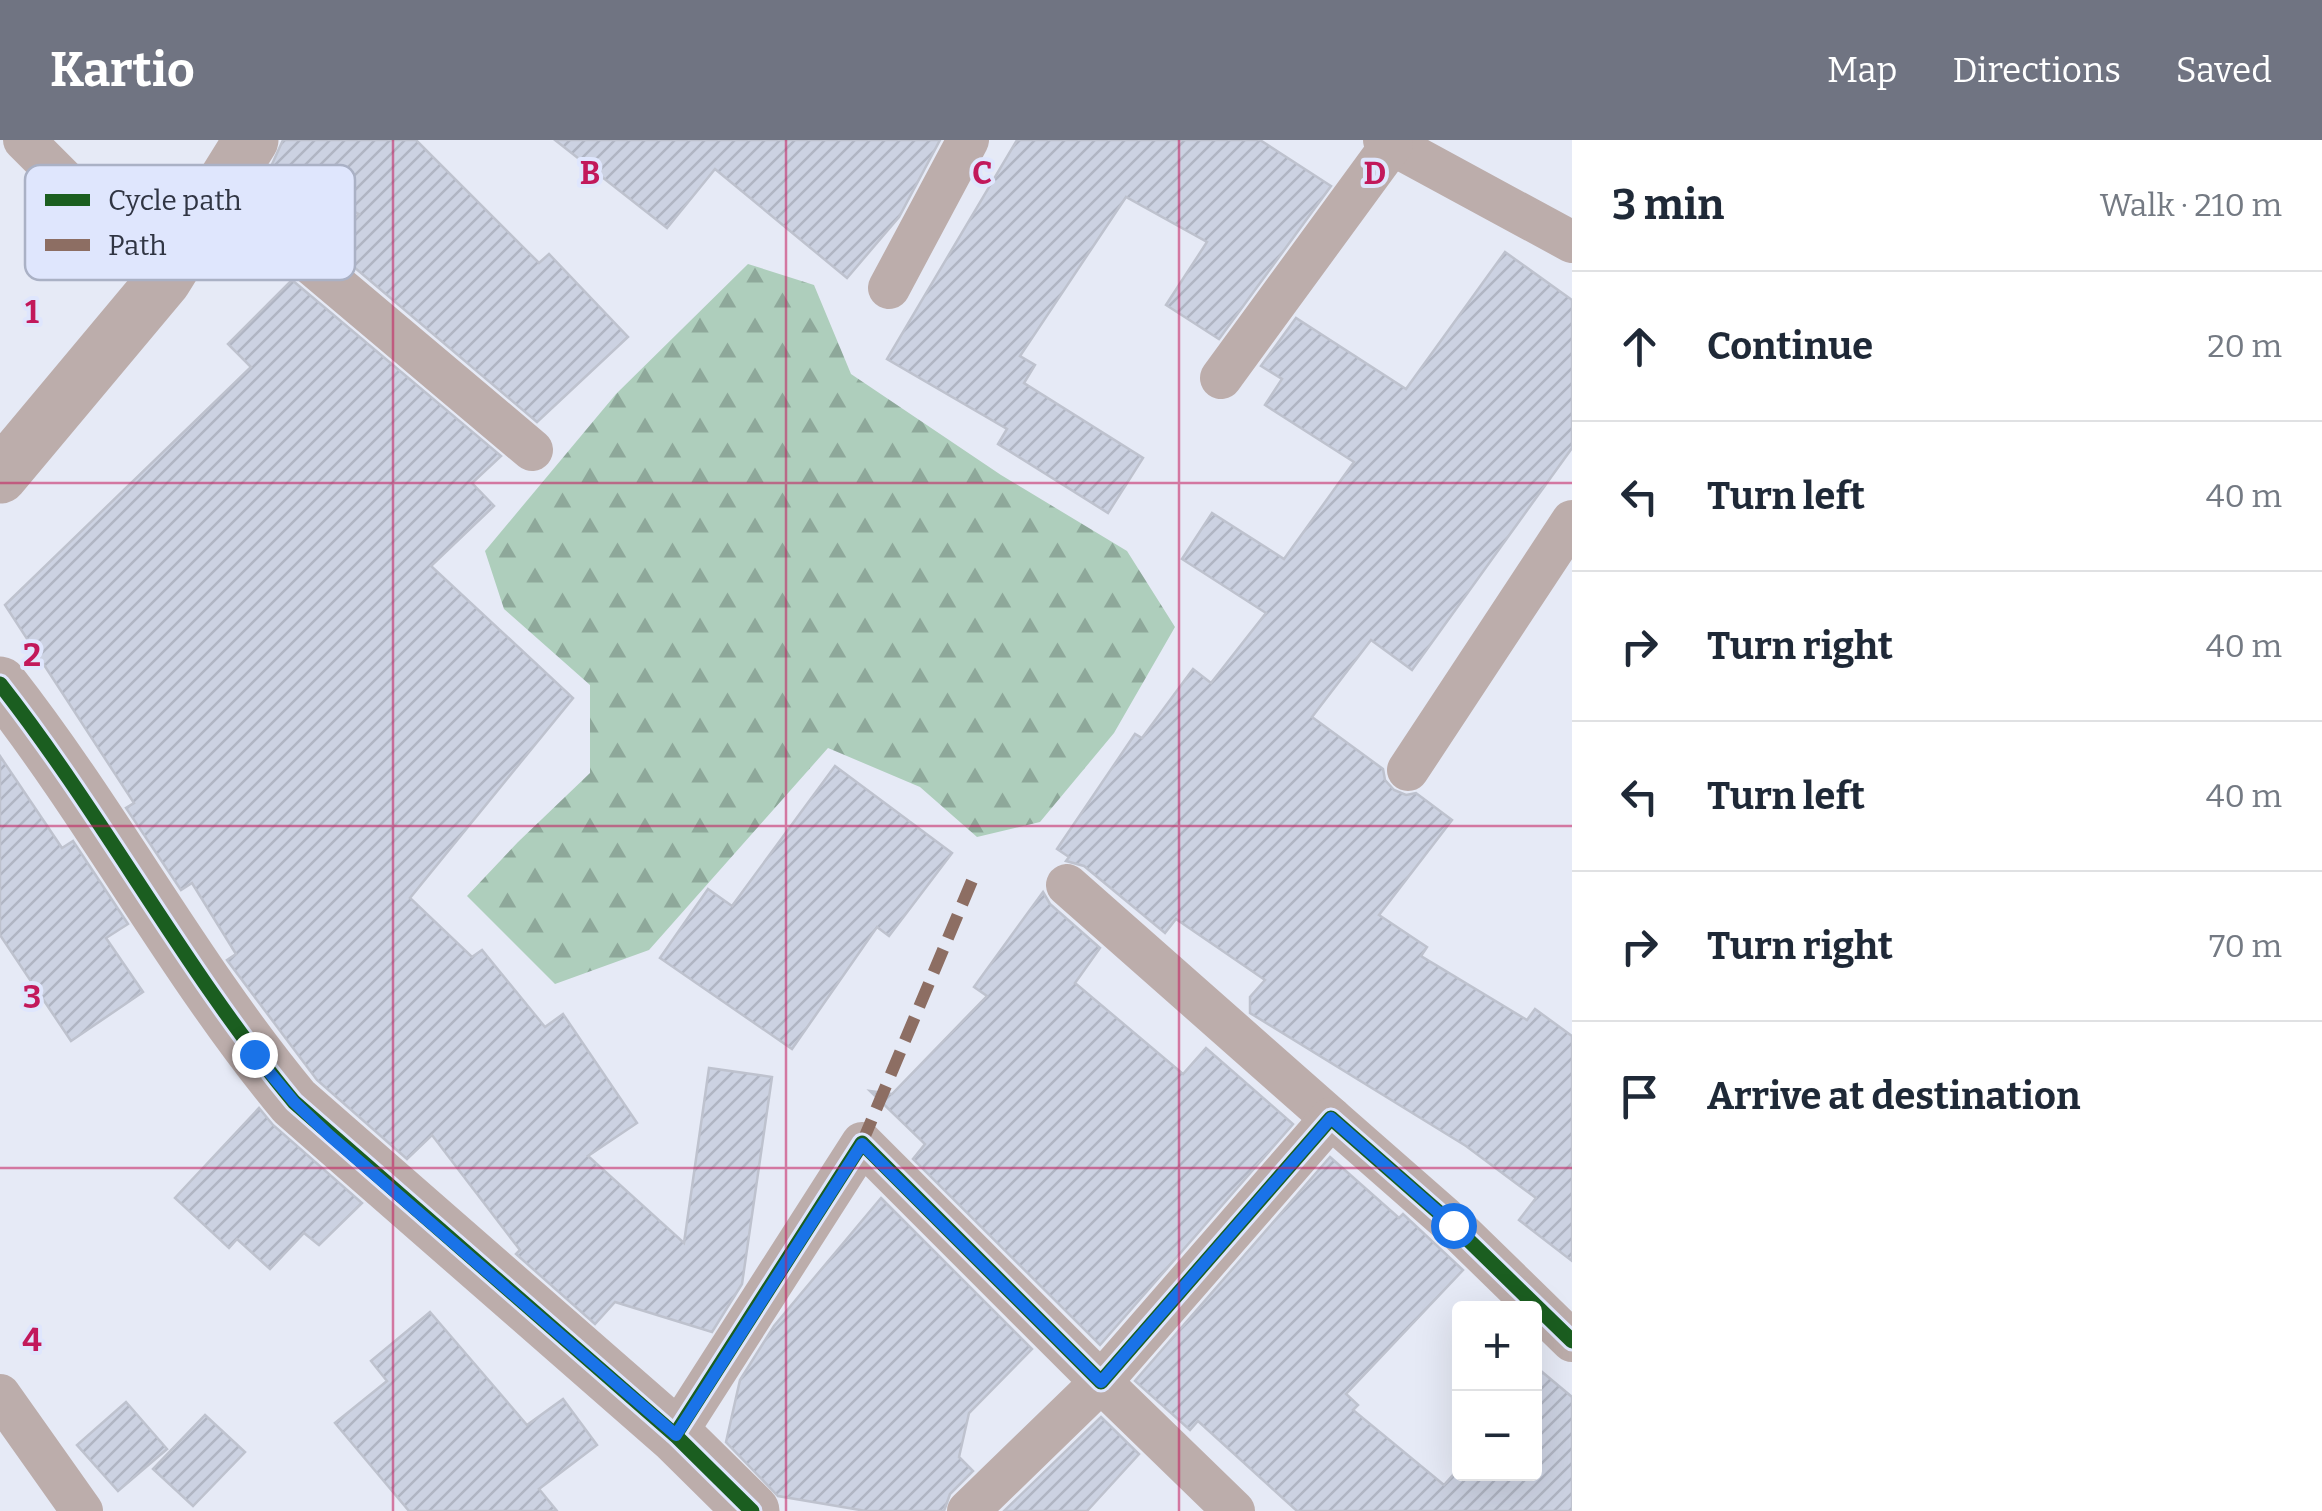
<!DOCTYPE html>
<meta charset="utf-8">
<style>
:root{--surface:#fff;--page:#f2f2f3;--text:#1f2937;--muted:#747a83;--line:#e0e1e3;--accent:#707482}
body{margin:0;font-family:Bitter,serif;background:var(--page);color:var(--text)}
.controls{position:absolute;right:30px;bottom:30px;display:grid;overflow:hidden;border-radius:10px;box-shadow:0 10px 40px #0002}
.controls button{width:90px;height:90px;display:grid;place-items:center;padding:0;border:0;border-bottom:2px solid var(--line);background:var(--surface);color:var(--text);font:50px sans-serif}
.stop{position:absolute;width:30px;height:30px;margin:-22px;border:8px solid #1a73e8;border-radius:50%;background:#fff}
.stop.end{background:#1a73e8;border-color:#fff;box-shadow:0 2px 10px #0008}
.list{margin:0;padding:0;list-style:none}
h2{display:flex;justify-content:space-between;align-items:center;height:130px;margin:0;padding:0 40px;font-size:42px}
h2 small{font-size:32px;font-weight:400;color:var(--muted)}
.list li{display:grid;grid-template-columns:65px 1fr auto;gap:30px;align-items:center;box-sizing:border-box;height:150px;padding:0 40px;border-top:2px solid var(--line)}
.list b{display:block;font-size:38px;white-space:nowrap}
.list em{font-size:32px;font-style:normal;color:var(--muted)}
.icon{flex:none;width:55px;height:55px;fill:none;stroke:currentColor;stroke-width:2;stroke-linecap:round;stroke-linejoin:round}
.map{position:relative;flex:none;width:1572px;height:1371px;overflow:hidden}
header{display:flex;align-items:center;gap:60px;box-sizing:border-box;height:140px;padding:0 50px;background:var(--accent);color:#fff}
header strong{font-size:48px}
nav{display:flex;gap:55px;margin-inline-start:auto;font-size:35px}
main{display:flex}
aside{flex:1;background:var(--surface)}
.map>svg:first-child{display:block}
.forest{fill:url(#forest-firs)}
.building{fill:url(#building-hatch);stroke:#bec2ce;stroke-width:2.5}
.lines{fill:none;stroke-linecap:round;stroke-linejoin:round}
.minor{stroke:#bcadab;stroke-width:42}
.tertiary{stroke:#bcadab;stroke-width:55}
.quiet{stroke:#8d6e63;stroke-width:12;stroke-dasharray:25 12;stroke-linecap:butt}
.cycleway-casing{stroke:#dfe6fd;stroke-width:21}
.cycleway{stroke:#1b5e20;stroke-width:15}
.route{stroke:#1a73e8;stroke-width:12}
.grid{fill:none;stroke:#c2185b;stroke-width:2.5;stroke-opacity:0.55}
.key{fill:#dfe6fd;stroke:#aab1c5;stroke-width:2.5}
.key-label{font-size:28px;fill:#303543}
.grid-label{font-size:32px;text-anchor:middle;font-weight:bold;fill:#c2185b;stroke:#dfe6fd;stroke-width:8;stroke-linejoin:round;paint-order:stroke}
</style>
<header>
<strong>Kartio</strong>
<nav><a>Map</a><a>Directions</a><a>Saved</a></nav>
</header>
<main>
<div class="map">
<svg width="1572" height="1371" viewBox="0 0 1572 1371">
<defs>
<pattern id="forest-firs" width="22" height="20" patternUnits="userSpaceOnUse" patternTransform="scale(2.5)"><rect width="22" height="20" fill="#aecebc"/><path d="M5 1l3.5 6h-7zM16 11l3.5 6h-7z" fill="#8ea89a"/></pattern>
<pattern id="building-hatch" width="6" height="6" patternUnits="userSpaceOnUse" patternTransform="scale(2.5)"><rect width="6" height="6" fill="#ccd2e2"/><path d="M-1 1l2-2M0 6l6-6M5 7l2-2" fill="none" stroke="#b0b5c3"/></pattern>
</defs>
<rect width="100%" height="100%" fill="#e6eaf6"/>
<path class="forest" d="M 748,124 L 814,145 L 851,234 L 1001,335 L 1127,411 L 1175,487 L 1114,593 L 1040,682 L 977,697 L 920,647 L 828,608 L 649,810 L 555,844 L 467,756 L 518,702 L 590,633 L 590,545 L 504,469 L 485,411 L 616,254 Z"/>
<g class="building">
<path d="M 283,0 L 416,0 L 539,123 L 549,114 L 628,197 L 537,282 L 328,105 L 359,74 L 269,31 Z"/>
<path d="M 555,0 L 940,0 L 899,77 L 847,138 L 715,29 L 667,88 Z"/>
<path d="M 1017,0 L 1260,0 L 1331,46 L 1219,199 L 1166,165 L 1207,102 L 1126,57 L 1020,216 L 1035,225 L 1024,243 L 1143,318 L 1108,373 L 998,304 L 1007,289 L 887,219 Z"/>
<path d="M 1505,112 L 1572,160 L 1572,308 L 1412,530 L 1371,500 L 1312,577 L 1383,629 L 1385,640 L 1394,650 L 1406,655 L 1416,653 L 1452,680 L 1379,775 L 1427,807 L 1421,816 L 1527,880 L 1535,869 L 1572,896 L 1572,1121 L 1519,1080 L 1536,1058 L 1466,1006 L 1250,873 L 1250,857 L 1265,840 L 1176,779 L 1165,793 L 1084,726 L 1066,721 L 1069,717 L 1057,709 L 1135,594 L 1142,598 L 1193,529 L 1211,543 L 1266,473 L 1182,419 L 1212,373 L 1284,419 L 1354,322 L 1265,265 L 1282,239 L 1261,226 L 1296,178 L 1406,249 Z"/>
<path d="M 292,140 L 501,316 L 472,343 L 494,366 L 431,426 L 573,558 L 410,758 L 472,817 L 482,810 L 545,887 L 563,874 L 637,983 L 588,1016 L 684,1103 L 709,928 L 772,937 L 742,1144 L 712,1192 L 615,1162 L 595,1184 L 516,1114 L 520,1110 L 432,995 L 407,1019 L 317,940 L 227,820 L 236,814 L 192,743 L 181,750 L 126,668 L 134,663 L 5,465 L 251,227 L 228,204 Z"/>
<path d="M 0,616 L 62,708 L 73,701 L 128,784 L 106,798 L 143,852 L 71,901 L 0,795 Z"/>
<path d="M 835,626 L 952,713 L 889,796 L 877,787 L 792,909 L 660,818 L 708,749 L 732,766 Z"/>
<path d="M 1043,752 L 1050,764 L 1100,808 L 1075,843 L 1183,934 L 1206,908 L 1293,984 L 1100,1205 L 913,1019 L 925,1004 L 870,951 L 892,954 L 987,856 L 974,847 Z"/>
<path d="M 259,968 L 273,985 L 362,1063 L 319,1105 L 304,1093 L 270,1129 L 237,1099 L 229,1108 L 175,1058 Z"/>
<path d="M 1330,1017 L 1399,1078 L 1403,1074 L 1463,1130 L 1346,1254 L 1358,1265 L 1353,1270 L 1444,1345 L 1460,1327 L 1460,1334 L 1534,1334 L 1534,1239 L 1541,1231 L 1572,1257 L 1572,1371 L 1297,1371 L 1198,1281 L 1190,1290 L 1135,1241 Z"/>
<path d="M 881,1058 L 1032,1209 L 969,1273 L 959,1317 L 973,1331 L 950,1354 L 944,1371 L 866,1371 L 778,1356 L 726,1302 L 740,1240 L 774,1186 Z"/>
<path d="M 430,1172 L 527,1285 L 563,1259 L 597,1305 L 539,1349 L 557,1371 L 409,1371 L 335,1283 L 387,1241 L 371,1221 Z"/>
<path d="M 126,1262 L 167,1309 L 118,1351 L 77,1305 Z"/>
<path d="M 205,1275 L 245,1312 L 193,1366 L 153,1329 Z"/>
<path d="M 1101,1277 L 1139,1314 L 1087,1371 L 1004,1371 Z"/>
</g>
<g class="lines">
<g class="minor">
<path d="M 24,0 L 164,140"/>
<path d="M 1384,0 L 1572,102"/>
<path d="M 221,48 L 532,310"/>
<path d="M 889,148 L 968,0"/>
<path d="M 1221,238 L 1392,4"/>
<path d="M 1408,630 L 1572,381"/>
<path d="M 1067,745 L 1331,978"/>
<path d="M 0,1255 L 82,1371"/>
<path d="M 675,1295 L 862,1003 L 1101,1242 L 1331,978 L 1453,1085 L 1572,1201"/>
<path d="M 968,1371 L 1101,1242 L 1234,1371"/>
</g>
<g class="tertiary">
<path d="M 0,336 L 164,140 L 251,0"/>
<path d="M 0,544 C 105,678 185,831 294,962 L 675,1295 L 752,1371"/>
</g>
<path class="quiet" d="M 862,1003 L 974,736"/>
<defs>
<g id="cycleway">
<path d="M 0,544 C 105,678 185,831 294,962 L 675,1295 L 752,1371"/>
<path d="M 675,1295 L 862,1003 L 1101,1242 L 1331,978 L 1453,1085 L 1572,1201"/>
</g>
</defs>
<use href="#cycleway" class="cycleway-casing"/>
<use href="#cycleway" class="cycleway"/>
</g>
<g class="lines">
<path class="route" d="M 254,914 L 294,962 L 330,996 L 676,1295 L 862,1004 L 1101,1242 L 1331,978 L 1453,1085"/>
</g>
<path class="grid" d="M 393,0 L 393,1371M 786,0 L 786,1371M 1179,0 L 1179,1371M 0,343 L 1572,343M 0,686 L 1572,686M 0,1028 L 1572,1028"/>
<rect x="25" y="25" width="330" height="115" rx="15" class="key"/>
<rect x="45" y="54" width="45" height="12" fill="#1b5e20"/>
<rect x="45" y="99" width="45" height="12" fill="#8d6e63"/>
<g class="key-label">
<text x="108" y="70">Cycle path</text>
<text x="108" y="115">Path</text>
</g>
<g class="grid-label">
<text x="590" y="44">B</text>
<text x="982" y="44">C</text>
<text x="1375" y="44">D</text>
<text x="32" y="183">1</text>
<text x="32" y="526">2</text>
<text x="32" y="868">3</text>
<text x="32" y="1211">4</text>
</g>
</svg>
<div class="controls">
<button>+</button>
<button>−</button>
</div>
<div class="stop" style="left:1453px;top:1085px"></div>
<div class="stop end" style="left:254px;top:914px"></div>
</div>
<aside>
<h2>3 min<small>Walk · 210 m</small></h2>
<ul class="list">
<li><svg class="icon" aria-label="ahead" viewBox="0 0 24 24"><path d="M12 20V5M6 11l6-6 6 6"/></svg><div><b>Continue</b></div><em>20 m</em></li>
<li><svg class="icon" aria-label="left" viewBox="0 0 24 24"><path d="M17 20v-9H6M10 6l-5 5 5 5"/></svg><div><b>Turn left</b></div><em>40 m</em></li>
<li><svg class="icon" aria-label="right" viewBox="0 0 24 24"><path d="M7 20v-9h11M14 6l5 5-5 5"/></svg><div><b>Turn right</b></div><em>40 m</em></li>
<li><svg class="icon" aria-label="left" viewBox="0 0 24 24"><path d="M17 20v-9H6M10 6l-5 5 5 5"/></svg><div><b>Turn left</b></div><em>40 m</em></li>
<li><svg class="icon" aria-label="right" viewBox="0 0 24 24"><path d="M7 20v-9h11M14 6l5 5-5 5"/></svg><div><b>Turn right</b></div><em>70 m</em></li>
<li><svg class="icon" aria-label="arrive" viewBox="0 0 24 24"><path d="M6 21V4h12l-3 4 3 4H6"/></svg><div><b>Arrive at destination</b></div></li>
</ul>
</aside>
</main>
